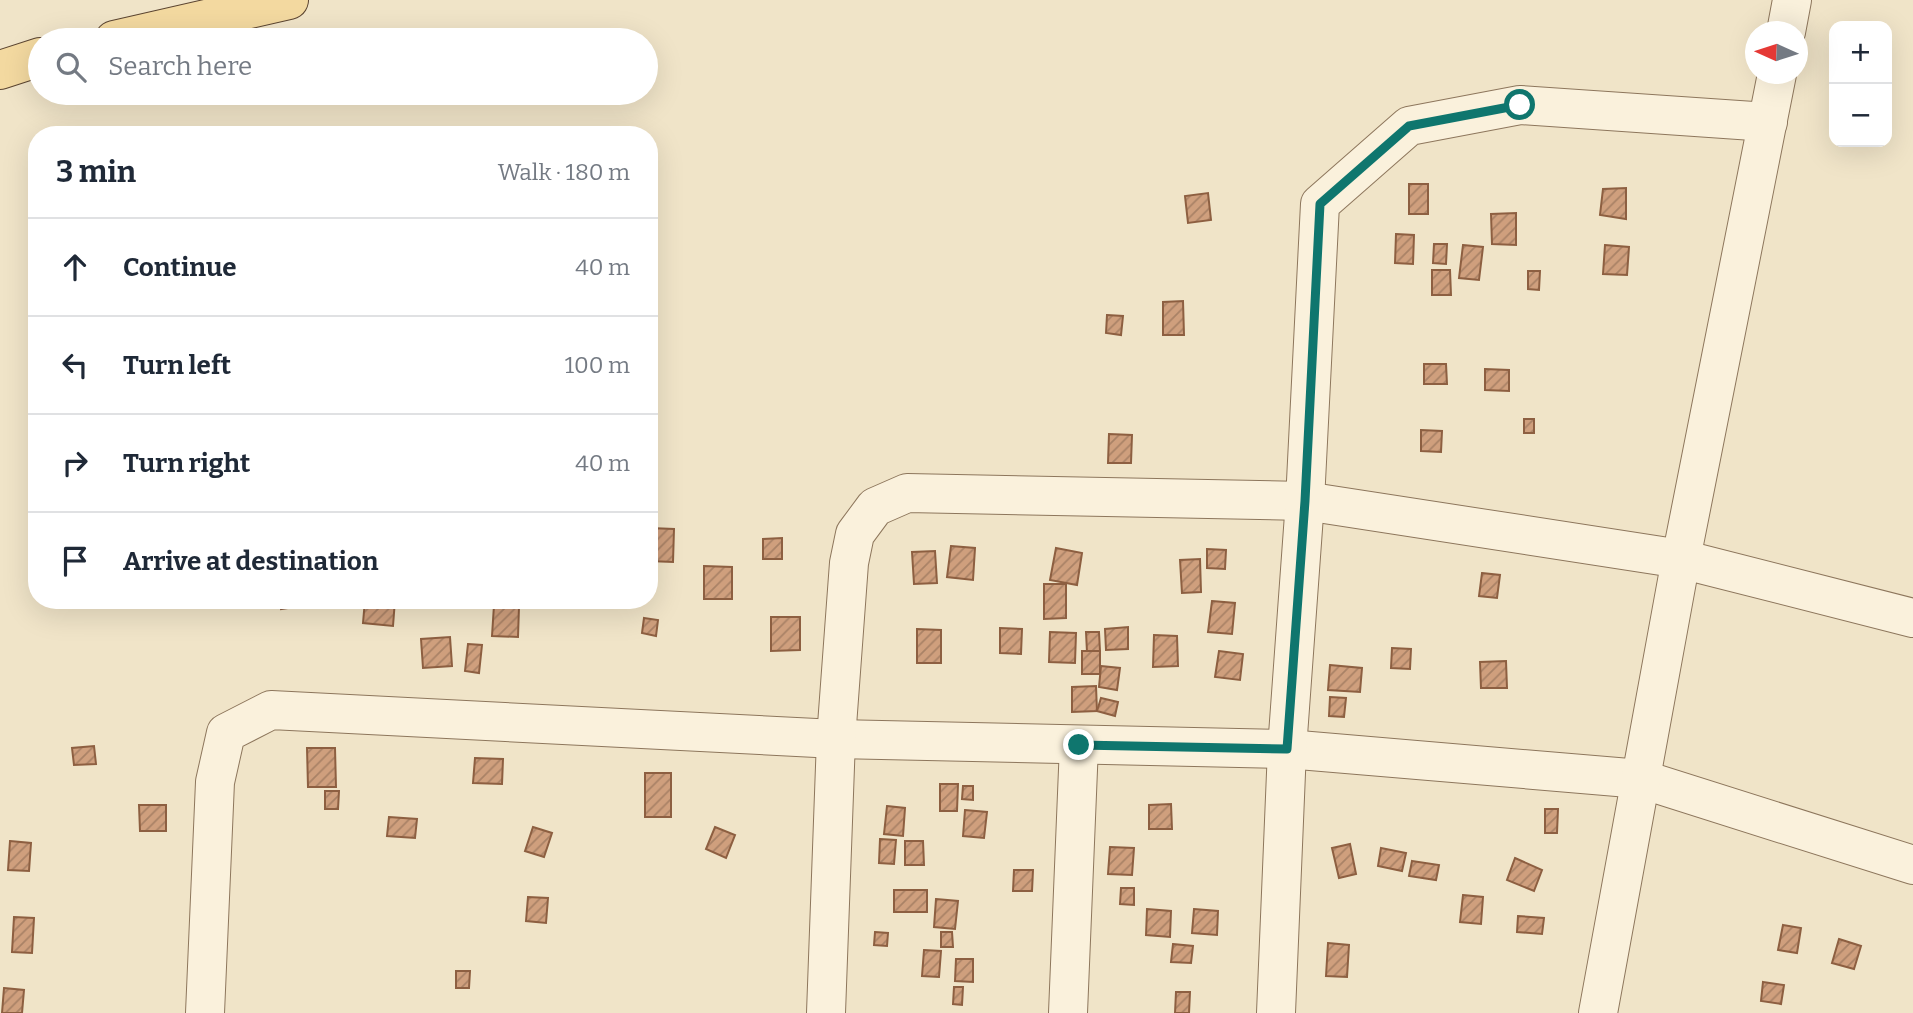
<!DOCTYPE html>
<meta charset="utf-8">
<style>
:root{--surface:#fff;--page:#f6f6f7;--text:#1f2937;--muted:#747a83;--line:#e0e1e3}
body{margin:0;font-family:Bitter,serif;background:var(--page);color:var(--text)}
.controls{position:absolute;right:21px;top:21px;display:grid;overflow:hidden;border-radius:14px;box-shadow:0 7px 28px #0002}
.controls button{width:63px;height:63px;display:grid;place-items:center;padding:0;border:0;border-bottom:2px solid var(--line);background:var(--surface);color:var(--text);font:35px sans-serif}
.compass{position:absolute;left:1745px;top:21px;width:63px;height:63px;border-radius:50%;background:var(--surface);box-shadow:0 7px 28px #0002;rotate:273deg}
.stop{position:absolute;width:21px;height:21px;margin:-16px;border:5px solid #0f766e;border-radius:50%;background:#fff}
.stop.end{background:#0f766e;border-color:#fff;box-shadow:0 2px 7px #0008}
.list{margin:0;padding:0;list-style:none}
h2{display:flex;justify-content:space-between;align-items:center;height:91px;margin:0;padding:0 28px;font-size:30px}
h2 small{font-size:23px;font-weight:400;color:var(--muted)}
.list li{display:grid;grid-template-columns:46px 1fr auto;gap:21px;align-items:center;box-sizing:border-box;height:98px;padding:0 28px;border-top:2px solid var(--line)}
.list b{display:block;font-size:26px;white-space:nowrap}
.list em{font-size:23px;font-style:normal;color:var(--muted)}
.icon{flex:none;width:38px;height:38px;fill:none;stroke:currentColor;stroke-width:2;stroke-linecap:round;stroke-linejoin:round}
.map{position:relative;flex:none;width:1913px;height:1013px;overflow:hidden}
.search{position:absolute;background:var(--surface);box-shadow:0 7px 28px #0002;left:28px;top:28px;width:630px;height:77px;display:flex;align-items:center;gap:18px;box-sizing:border-box;padding:0 24px;border-radius:38px;color:var(--muted);font-size:26px}
.panel{position:absolute;background:var(--surface);box-shadow:0 7px 28px #0002;left:28px;top:126px;width:630px;height:483px;border-radius:28px}
.map>svg:first-child{display:block}
.building{fill:url(#building-hatch);stroke:#8d5f41;stroke-width:2}
.lines{fill:none;stroke-linecap:round;stroke-linejoin:round}
.minor-casing{stroke:#8d765c;stroke-width:40}
.major-casing{stroke:#5b4430;stroke-width:40}
.minor{stroke:#faf1dc;stroke-width:38}
.major{stroke:#f3d9a0;stroke-width:38}
.route{stroke:#0f766e;stroke-width:9}
</style>
<div class="map">
<svg width="1913" height="1013" viewBox="0 0 1913 1013">
<defs>
<pattern id="building-hatch" width="6" height="6" patternUnits="userSpaceOnUse" patternTransform="scale(1.75)"><rect width="6" height="6" fill="#cf9f7d"/><path d="M-1 1l2-2M0 6l6-6M5 7l2-2" fill="none" stroke="#a98266"/></pattern>
</defs>
<rect width="100%" height="100%" fill="#f0e4c8"/>
<g class="building">
<rect x="1409" y="184" width="19" height="30"/>
<path d="M 1626,188 L 1626,219 L 1600,215 L 1603,189 Z"/>
<path d="M 1208,193 L 1211,220 L 1188,223 L 1185,196 Z"/>
<path d="M 1516,213 L 1516,245 L 1492,244 L 1491,214 Z"/>
<path d="M 1396,234 L 1414,235 L 1413,264 L 1395,263 Z"/>
<path d="M 1434,244 L 1447,244 L 1446,264 L 1433,263 Z"/>
<path d="M 1463,245 L 1483,247 L 1479,280 L 1459,278 Z"/>
<path d="M 1605,245 L 1629,247 L 1627,275 L 1603,274 Z"/>
<path d="M 1432,270 L 1450,270 L 1451,295 L 1432,295 Z"/>
<path d="M 1528,271 L 1540,271 L 1539,290 L 1528,289 Z"/>
<path d="M 1183,301 L 1184,335 L 1163,335 L 1163,302 Z"/>
<path d="M 1107,315 L 1123,316 L 1121,335 L 1106,333 Z"/>
<path d="M 1424,364 L 1446,364 L 1447,384 L 1424,384 Z"/>
<path d="M 1485,369 L 1509,370 L 1509,391 L 1485,390 Z"/>
<rect x="1524" y="419" width="10" height="14"/>
<path d="M 1421,430 L 1442,431 L 1441,452 L 1421,451 Z"/>
<path d="M 1109,434 L 1132,435 L 1131,463 L 1108,463 Z"/>
<path d="M 650,528 L 674,529 L 673,562 L 649,561 Z"/>
<path d="M 782,538 L 782,559 L 763,559 L 763,539 Z"/>
<path d="M 951,546 L 975,548 L 973,580 L 947,577 Z"/>
<path d="M 1056,548 L 1082,553 L 1077,585 L 1050,580 Z"/>
<path d="M 1207,549 L 1226,550 L 1225,569 L 1207,568 Z"/>
<path d="M 935,551 L 937,583 L 914,584 L 912,552 Z"/>
<path d="M 1200,559 L 1201,592 L 1182,593 L 1180,560 Z"/>
<path d="M 704,566 L 732,567 L 732,599 L 704,599 Z"/>
<path d="M 1482,573 L 1500,575 L 1497,598 L 1479,596 Z"/>
<path d="M 1044,584 L 1066,584 L 1066,618 L 1044,619 Z"/>
<path d="M 279,600 L 300,600 L 301,606 L 281,609 Z"/>
<path d="M 365,600 L 395,600 L 393,626 L 363,623 Z"/>
<path d="M 1212,601 L 1235,603 L 1232,634 L 1208,632 Z"/>
<path d="M 494,605 L 519,607 L 518,637 L 492,636 Z"/>
<path d="M 771,617 L 800,617 L 800,650 L 771,651 Z"/>
<path d="M 644,618 L 658,620 L 656,636 L 642,633 Z"/>
<path d="M 1128,627 L 1128,649 L 1106,650 L 1105,629 Z"/>
<path d="M 1000,628 L 1022,629 L 1021,654 L 1000,653 Z"/>
<path d="M 917,629 L 941,630 L 941,663 L 917,663 Z"/>
<path d="M 1050,632 L 1076,633 L 1075,663 L 1049,662 Z"/>
<path d="M 1086,632 L 1099,632 L 1100,651 L 1087,652 Z"/>
<path d="M 1154,635 L 1177,636 L 1178,666 L 1153,667 Z"/>
<path d="M 450,637 L 452,666 L 423,668 L 421,639 Z"/>
<path d="M 468,644 L 482,645 L 479,673 L 465,671 Z"/>
<path d="M 1392,648 L 1411,649 L 1410,669 L 1391,668 Z"/>
<rect x="1082" y="651" width="18" height="23"/>
<path d="M 1219,651 L 1243,654 L 1240,680 L 1215,677 Z"/>
<path d="M 1506,661 L 1507,688 L 1481,688 L 1480,662 Z"/>
<path d="M 1330,665 L 1362,668 L 1360,692 L 1328,690 Z"/>
<path d="M 1101,666 L 1120,668 L 1117,690 L 1099,687 Z"/>
<path d="M 1096,686 L 1097,711 L 1072,712 L 1072,687 Z"/>
<path d="M 1330,697 L 1346,698 L 1344,717 L 1329,716 Z"/>
<path d="M 1101,698 L 1118,702 L 1115,716 L 1097,711 Z"/>
<path d="M 94,746 L 96,764 L 74,765 L 72,748 Z"/>
<path d="M 307,748 L 335,748 L 336,787 L 308,787 Z"/>
<path d="M 475,758 L 503,759 L 502,784 L 473,783 Z"/>
<rect x="645" y="773" width="26" height="44"/>
<path d="M 940,784 L 958,784 L 957,811 L 940,811 Z"/>
<path d="M 963,786 L 973,786 L 973,800 L 962,799 Z"/>
<path d="M 325,791 L 339,791 L 338,809 L 325,809 Z"/>
<path d="M 1171,804 L 1172,829 L 1149,829 L 1149,805 Z"/>
<path d="M 139,805 L 166,805 L 166,831 L 140,831 Z"/>
<path d="M 887,806 L 905,808 L 903,836 L 884,834 Z"/>
<path d="M 1545,809 L 1558,809 L 1557,833 L 1545,833 Z"/>
<path d="M 965,810 L 987,812 L 984,838 L 963,836 Z"/>
<path d="M 389,817 L 417,819 L 415,838 L 387,836 Z"/>
<path d="M 533,827 L 552,833 L 544,857 L 525,851 Z"/>
<path d="M 715,827 L 735,835 L 726,858 L 706,849 Z"/>
<path d="M 880,839 L 896,840 L 894,864 L 879,863 Z"/>
<path d="M 10,841 L 31,843 L 29,871 L 8,870 Z"/>
<path d="M 905,841 L 923,841 L 924,865 L 905,865 Z"/>
<path d="M 1350,844 L 1356,874 L 1339,878 L 1332,848 Z"/>
<path d="M 1110,847 L 1134,848 L 1132,875 L 1108,874 Z"/>
<path d="M 1381,848 L 1406,853 L 1402,871 L 1378,866 Z"/>
<path d="M 1515,858 L 1542,870 L 1534,891 L 1507,880 Z"/>
<path d="M 1412,861 L 1439,865 L 1436,880 L 1409,876 Z"/>
<path d="M 1014,870 L 1033,870 L 1032,891 L 1013,891 Z"/>
<path d="M 1121,888 L 1134,888 L 1134,905 L 1120,904 Z"/>
<rect x="894" y="890" width="33" height="22"/>
<path d="M 1463,895 L 1483,897 L 1481,924 L 1460,922 Z"/>
<path d="M 528,897 L 548,898 L 546,923 L 526,921 Z"/>
<path d="M 936,899 L 958,901 L 955,929 L 934,927 Z"/>
<path d="M 1147,909 L 1171,911 L 1170,937 L 1146,935 Z"/>
<path d="M 1194,909 L 1218,911 L 1217,935 L 1192,933 Z"/>
<path d="M 1518,916 L 1544,918 L 1542,934 L 1517,932 Z"/>
<path d="M 14,917 L 34,918 L 32,953 L 12,952 Z"/>
<path d="M 1783,925 L 1801,928 L 1797,953 L 1778,950 Z"/>
<path d="M 875,932 L 888,933 L 887,946 L 874,945 Z"/>
<path d="M 941,932 L 952,932 L 953,947 L 941,947 Z"/>
<path d="M 1839,939 L 1861,946 L 1854,969 L 1832,963 Z"/>
<path d="M 1328,943 L 1349,945 L 1347,977 L 1326,976 Z"/>
<path d="M 1173,944 L 1193,946 L 1191,963 L 1171,962 Z"/>
<path d="M 924,950 L 941,951 L 939,977 L 922,976 Z"/>
<path d="M 956,959 L 973,959 L 973,982 L 955,981 Z"/>
<path d="M 456,971 L 470,971 L 469,988 L 456,988 Z"/>
<path d="M 1763,982 L 1784,985 L 1781,1004 L 1761,1001 Z"/>
<path d="M 954,987 L 963,987 L 962,1005 L 953,1004 Z"/>
<path d="M 4,988 L 24,990 L 22,1013 L 2,1013 Z"/>
<path d="M 1176,992 L 1190,992 L 1189,1013 L 1175,1013 Z"/>
</g>
<g class="lines">
<defs>
<g id="minor">
<path d="M 1786,32 L 1792,0"/>
<path d="M 205,1013 L 215,782 L 226,733 L 271,710 L 836,739 L 1287,749 L 1641,779 L 1913,865"/>
<path d="M 826,1013 L 836,739 L 849,563 L 855,534 L 875,507 L 907,493 L 1305,501 L 1681,559 L 1913,618"/>
<path d="M 1068,1013 L 1079,745"/>
<path d="M 1276,1013 L 1287,749 L 1305,501 L 1320,204 L 1409,126 L 1520,105 L 1768,122"/>
<path d="M 1598,1013 L 1681,559 L 1777,74"/>
</g>
<g id="major">
<path d="M 114,40 L 289,0"/>
<path d="M 0,70 L 40,57"/>
</g>
</defs>
<use href="#minor" class="minor-casing"/>
<use href="#major" class="major-casing"/>
<use href="#minor" class="minor"/>
<use href="#major" class="major"/>
</g>
<g class="lines">
<path class="route" d="M 1079,745 L 1287,749 L 1305,501 L 1320,204 L 1409,126 L 1520,105"/>
</g>
</svg>
<div class="controls">
<button>+</button>
<button>−</button>
</div>
<svg class="compass" viewBox="-18 -18 36 36"><path d="M0-13l5 13h-10z" fill="#e53935"/><path d="M0 13l5-13h-10z" fill="#747a83"/></svg>
<div class="stop" style="left:1520px;top:105px"></div>
<div class="stop end" style="left:1079px;top:745px"></div>
<div class="search"><svg class="icon" aria-label="search" viewBox="0 0 24 24"><circle cx="10" cy="10" r="6"/><path d="M15 15l6 6"/></svg>Search here</div>
<section class="panel">
<h2>3 min<small>Walk · 180 m</small></h2>
<ul class="list">
<li><svg class="icon" aria-label="ahead" viewBox="0 0 24 24"><path d="M12 20V5M6 11l6-6 6 6"/></svg><div><b>Continue</b></div><em>40 m</em></li>
<li><svg class="icon" aria-label="left" viewBox="0 0 24 24"><path d="M17 20v-9H6M10 6l-5 5 5 5"/></svg><div><b>Turn left</b></div><em>100 m</em></li>
<li><svg class="icon" aria-label="right" viewBox="0 0 24 24"><path d="M7 20v-9h11M14 6l5 5-5 5"/></svg><div><b>Turn right</b></div><em>40 m</em></li>
<li><svg class="icon" aria-label="arrive" viewBox="0 0 24 24"><path d="M6 21V4h12l-3 4 3 4H6"/></svg><div><b>Arrive at destination</b></div></li>
</ul>
</section>
</div>
